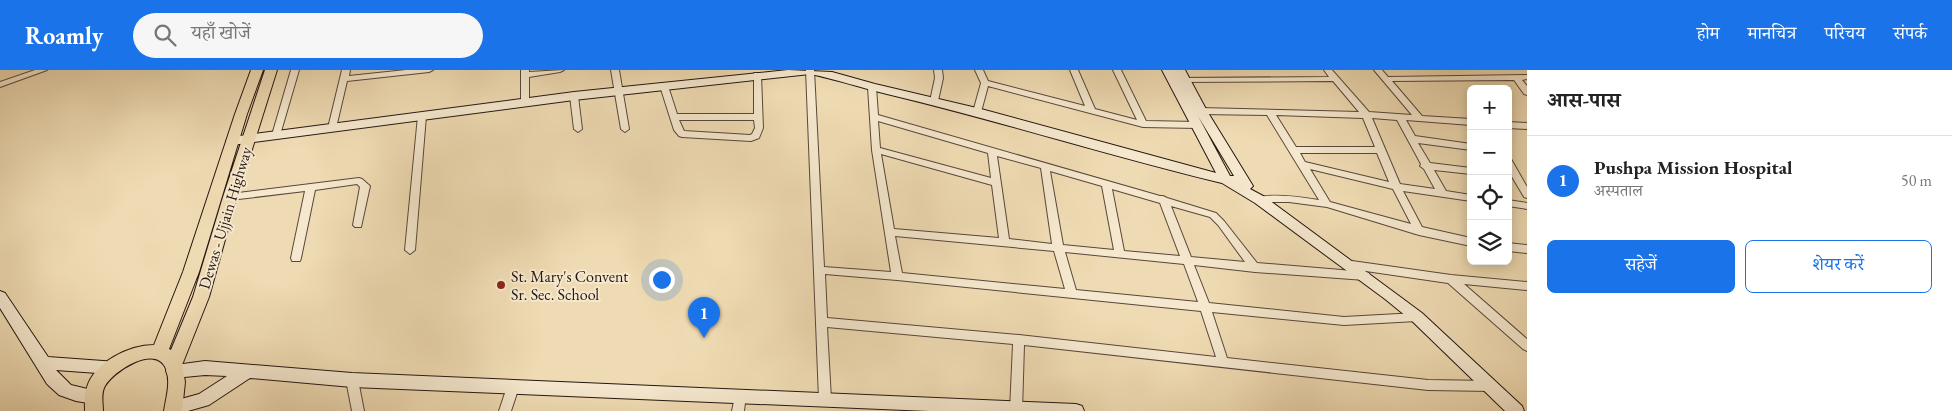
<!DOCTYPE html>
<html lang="hi">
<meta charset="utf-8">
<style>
:root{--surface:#fff;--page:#f6f6f6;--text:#222;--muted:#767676;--line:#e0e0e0;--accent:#1a73e8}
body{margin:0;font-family:"EB Garamond","Noto Serif Devanagari",serif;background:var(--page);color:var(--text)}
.controls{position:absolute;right:15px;top:15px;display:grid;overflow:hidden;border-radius:8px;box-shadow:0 2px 12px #0003}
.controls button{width:45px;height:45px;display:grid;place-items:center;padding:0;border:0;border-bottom:1px solid var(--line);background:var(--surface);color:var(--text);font:25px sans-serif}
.you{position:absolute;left:661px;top:209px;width:18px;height:18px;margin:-12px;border:4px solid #fff;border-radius:50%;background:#1a73e8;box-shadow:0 0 0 8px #1a73e833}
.badge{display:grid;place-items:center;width:32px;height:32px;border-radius:50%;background:var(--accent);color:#fff;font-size:16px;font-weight:700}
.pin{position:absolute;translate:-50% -41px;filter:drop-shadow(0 1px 2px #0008)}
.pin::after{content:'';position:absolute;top:26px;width:18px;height:15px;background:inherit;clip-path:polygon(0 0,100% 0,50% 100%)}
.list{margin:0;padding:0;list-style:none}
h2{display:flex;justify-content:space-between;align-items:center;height:65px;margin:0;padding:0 20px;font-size:21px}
h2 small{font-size:16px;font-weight:400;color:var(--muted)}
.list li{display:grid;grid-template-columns:32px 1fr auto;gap:15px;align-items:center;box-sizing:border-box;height:90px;padding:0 20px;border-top:1px solid var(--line)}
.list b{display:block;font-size:19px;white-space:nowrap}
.list p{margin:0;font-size:16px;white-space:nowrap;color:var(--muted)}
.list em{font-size:16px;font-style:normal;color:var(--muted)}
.actions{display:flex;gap:10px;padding:15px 20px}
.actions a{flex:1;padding:11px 0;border:1px solid var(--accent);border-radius:8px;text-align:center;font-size:18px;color:var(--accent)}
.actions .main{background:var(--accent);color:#fff}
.icon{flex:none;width:28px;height:28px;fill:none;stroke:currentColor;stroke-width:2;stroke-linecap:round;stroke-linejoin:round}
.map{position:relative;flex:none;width:1527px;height:341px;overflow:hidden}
header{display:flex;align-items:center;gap:30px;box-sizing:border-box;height:70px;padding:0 25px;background:var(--accent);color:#fff}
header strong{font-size:24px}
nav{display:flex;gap:28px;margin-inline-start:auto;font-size:18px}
.search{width:350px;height:45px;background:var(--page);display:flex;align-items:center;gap:12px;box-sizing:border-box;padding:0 18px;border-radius:28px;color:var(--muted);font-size:19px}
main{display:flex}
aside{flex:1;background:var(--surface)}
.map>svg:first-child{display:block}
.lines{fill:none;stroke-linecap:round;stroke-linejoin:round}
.street-casing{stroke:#58473a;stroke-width:2}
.secondary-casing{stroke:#251611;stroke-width:2}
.primary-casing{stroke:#251611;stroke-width:2}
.street{fill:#f5e8ce;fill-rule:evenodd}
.secondary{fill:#f5e8ce;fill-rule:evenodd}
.primary{fill:#efdbb3;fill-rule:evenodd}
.poi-dot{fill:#8f2418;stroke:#f5e8ce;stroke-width:2}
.labels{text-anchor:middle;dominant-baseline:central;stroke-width:4;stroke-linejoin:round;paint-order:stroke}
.street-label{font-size:16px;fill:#251611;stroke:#f5e8ce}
.poi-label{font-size:16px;fill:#251611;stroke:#f5e8ce;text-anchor:start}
</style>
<header>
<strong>Roamly</strong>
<div class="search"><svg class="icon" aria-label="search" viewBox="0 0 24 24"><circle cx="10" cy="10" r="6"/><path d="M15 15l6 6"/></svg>यहाँ खोजें</div>
<nav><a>होम</a><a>मानचित्र</a><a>परिचय</a><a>संपर्क</a></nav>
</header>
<main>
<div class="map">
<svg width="1527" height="341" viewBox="0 0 1527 341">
<rect width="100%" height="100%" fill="#efdbb3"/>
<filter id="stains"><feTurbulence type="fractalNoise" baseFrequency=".004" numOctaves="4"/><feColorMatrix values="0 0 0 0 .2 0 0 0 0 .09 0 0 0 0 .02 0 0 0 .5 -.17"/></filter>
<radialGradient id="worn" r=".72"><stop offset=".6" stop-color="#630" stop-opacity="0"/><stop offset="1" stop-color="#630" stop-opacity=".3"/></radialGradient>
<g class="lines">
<defs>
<g id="street">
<path d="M 35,0 L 47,0 L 0,17 L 0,12 Z"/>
<path d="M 291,0 L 299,0 L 280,65 L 276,68 L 272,65 Z"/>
<path d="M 342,0 L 350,0 L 349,6 L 406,0 L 433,0 L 429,2 L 347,11 L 336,58 L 332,61 L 328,58 Z"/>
<path d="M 521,0 L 529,0 L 529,2 L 564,0 L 560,2 L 529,7 L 529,33 L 525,36 L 521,33 Z"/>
<path d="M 611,0 L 619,0 L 629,59 L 625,62 L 621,59 Z"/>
<path d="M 806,0 L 814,0 L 824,197 L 891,202 L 872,80 L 868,17 L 872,14 L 876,17 L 878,45 L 1160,126 L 1163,126 L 1167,128 L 1216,143 L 1224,151 L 1257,193 L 1365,202 L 1369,203 L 1370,206 L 1369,209 L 1365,210 L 1255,202 L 1194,195 L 1209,233 L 1344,247 L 1417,243 L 1421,244 L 1422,247 L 1421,250 L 1417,251 L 1344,255 L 1212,242 L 1227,288 L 1428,310 L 1490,311 L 1494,312 L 1496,316 L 1494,320 L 1490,321 L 1428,320 L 1024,275 L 1022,341 L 1010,341 L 1013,274 L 827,257 L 831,329 L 829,333 L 825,334 L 821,333 L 819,329 ZM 878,51 L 988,83 L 991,108 L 880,78 ZM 881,84 L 992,115 L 999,168 L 894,159 ZM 997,86 L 1041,98 L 1052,174 L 1009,169 ZM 1050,101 L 1102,116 L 1114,180 L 1063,175 ZM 1112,119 L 1160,133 L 1180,186 L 1124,181 ZM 1171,136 L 1210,147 L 1218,155 L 1245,192 L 1191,187 ZM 895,166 L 1054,181 L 1065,219 L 902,203 ZM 1065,182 L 1184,194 L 1198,232 L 1076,220 ZM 825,204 L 897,210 L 1201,241 L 1216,287 L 1019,265 L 827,248 Z"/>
<path d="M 934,0 L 942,0 L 943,8 L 938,31 L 934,34 L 930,31 L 935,8 Z"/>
<path d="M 975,0 L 983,0 L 988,11 L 1085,36 L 1070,0 L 1078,0 L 1095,39 L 1137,50 L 1113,0 L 1121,0 L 1146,51 L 1198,52 L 1202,55 L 1198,58 L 1143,57 L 988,16 L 981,42 L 977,45 L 973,42 L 981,13 Z"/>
<path d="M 1324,0 L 1332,0 L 1369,42 L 1412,45 L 1374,0 L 1382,0 L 1388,7 L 1527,5 L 1527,9 L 1522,10 L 1527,16 L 1527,25 L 1524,24 L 1514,10 L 1392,11 L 1422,46 L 1471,49 L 1471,55 L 1406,50 L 1415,66 L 1471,74 L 1471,80 L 1418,73 L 1430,93 L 1471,98 L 1471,104 L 1434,100 L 1446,121 L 1471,125 L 1471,131 L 1403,121 L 1422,157 L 1471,168 L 1471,176 L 1419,165 L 1327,137 L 1289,132 L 1257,132 L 1255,130 C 1265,121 1306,128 1319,130 L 1267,45 L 1201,44 L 1197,41 L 1201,38 L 1359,42 L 1333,11 L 1177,12 L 1173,10 L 1177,8 L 1329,7 ZM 1276,45 L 1363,48 L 1375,77 L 1296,77 ZM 1372,48 L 1397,50 L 1421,94 L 1420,96 L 1424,99 L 1435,119 L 1400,114 ZM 1300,83 L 1377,83 L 1389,112 L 1305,92 ZM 1310,99 L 1393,119 L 1411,154 L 1330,132 Z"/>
<path d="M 754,3 L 760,3 L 761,5 L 763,58 L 759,68 L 751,71 L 682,67 L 679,66 L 674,60 L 660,16 L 661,14 L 664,14 L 668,16 L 677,44 L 754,44 ZM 679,50 L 754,50 L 755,58 L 752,64 L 750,65 L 684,61 Z"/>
<path d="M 574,23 L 578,26 L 582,59 L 578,62 L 574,59 L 570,26 Z"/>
<path d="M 422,43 L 426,46 L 415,180 L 410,184 L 405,180 L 418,46 Z"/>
<path d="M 1508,52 L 1527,53 L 1527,59 L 1508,58 Z"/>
<path d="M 1508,88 L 1511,89 L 1527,117 L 1527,128 L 1524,127 L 1508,100 Z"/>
<path d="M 359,108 L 362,109 L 370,116 L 361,157 L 355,157 L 353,155 L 360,117 L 357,114 L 315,120 L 301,188 L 300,191 L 292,191 L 291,188 L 305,121 L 230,130 L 225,127 L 230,124 Z"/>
<path d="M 1508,130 L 1527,133 L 1527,139 L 1508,136 Z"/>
<path d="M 1508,173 L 1527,175 L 1527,183 L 1508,181 Z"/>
<path d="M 1352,191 L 1451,205 L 1527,212 L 1527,220 L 1464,214 L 1527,269 L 1527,281 L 1523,279 L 1448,213 L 1352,199 L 1348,198 L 1347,195 L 1348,192 Z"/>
<path d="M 352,305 L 356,307 L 358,310 L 364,341 L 352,341 L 346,310 L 348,307 Z"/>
<path d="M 513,312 L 517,313 L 519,317 L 511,341 L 499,341 L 507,317 L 509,313 Z"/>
<path d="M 740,320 L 744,321 L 746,325 L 744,341 L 732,341 L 736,321 Z"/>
</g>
<g id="secondary">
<path d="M 788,0 L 832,2 L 875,14 L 981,39 L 1216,103 L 1162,0 L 1185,0 L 1207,41 L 1253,116 L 1250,119 L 1265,127 L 1422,243 L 1522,336 L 1524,341 L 1505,341 L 1412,251 L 1385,229 L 1255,133 L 1222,113 C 1110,86 1000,51 887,24 C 861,18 836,9 810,4 L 574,30 L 232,75 L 226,71 L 232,67 L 574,22 ZM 1198,46 L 1234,106 L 1230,106 Z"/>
<path d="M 0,221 L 5,223 L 48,287 L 117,292 L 119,297 L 117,302 L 111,304 L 56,300 L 71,315 L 100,322 L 102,327 L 100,332 L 94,334 L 76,331 L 59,325 L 47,314 L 0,238 Z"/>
<path d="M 205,291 L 352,303 L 1076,334 L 1082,336 L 1084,341 L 929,341 L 352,317 L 250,308 L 209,335 L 188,341 L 166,341 L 165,338 L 167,333 L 199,324 L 227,306 L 205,305 L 174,308 L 168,306 L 166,301 L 168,296 Z"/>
</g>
<path id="primary" d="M 251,0 L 263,0 L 247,44 L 199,202 L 169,279 L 171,280 L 193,227 L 223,127 L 265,0 L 277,0 L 237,127 L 209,227 L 182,295 L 185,312 L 182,341 L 164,341 C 166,328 171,312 166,299 C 156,273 111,302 104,318 C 101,325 103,334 103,341 L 85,341 C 85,333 84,325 87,317 C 95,292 129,275 154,275 L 183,202 L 235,44 Z"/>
</defs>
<use href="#street" class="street-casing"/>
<use href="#secondary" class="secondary-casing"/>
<use href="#primary" class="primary-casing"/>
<use href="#street" class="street"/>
<use href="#secondary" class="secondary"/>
<use href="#primary" class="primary"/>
</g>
<circle class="poi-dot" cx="501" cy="215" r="5"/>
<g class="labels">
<g class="street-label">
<text transform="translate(225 148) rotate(-73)">Dewas - Ujjain Highway</text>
</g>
<g class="poi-label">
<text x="511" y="206">St. Mary's Convent<tspan x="511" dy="18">Sr. Sec. School</tspan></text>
</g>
</g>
<rect width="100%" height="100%" filter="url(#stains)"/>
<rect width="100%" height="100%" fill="url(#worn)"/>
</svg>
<div class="controls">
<button>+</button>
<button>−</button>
<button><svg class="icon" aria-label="locate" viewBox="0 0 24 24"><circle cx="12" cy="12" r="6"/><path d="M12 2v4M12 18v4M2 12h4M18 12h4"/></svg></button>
<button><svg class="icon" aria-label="layers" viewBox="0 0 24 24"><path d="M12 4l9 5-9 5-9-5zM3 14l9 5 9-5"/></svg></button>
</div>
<div class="you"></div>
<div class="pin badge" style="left:704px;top:268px">1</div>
</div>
<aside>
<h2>आस-पास<small></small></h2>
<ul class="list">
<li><span class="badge">1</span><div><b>Pushpa Mission Hospital</b><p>अस्पताल</p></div><em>50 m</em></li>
</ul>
<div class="actions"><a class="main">सहेजें</a><a>शेयर करें</a></div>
</aside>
</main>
